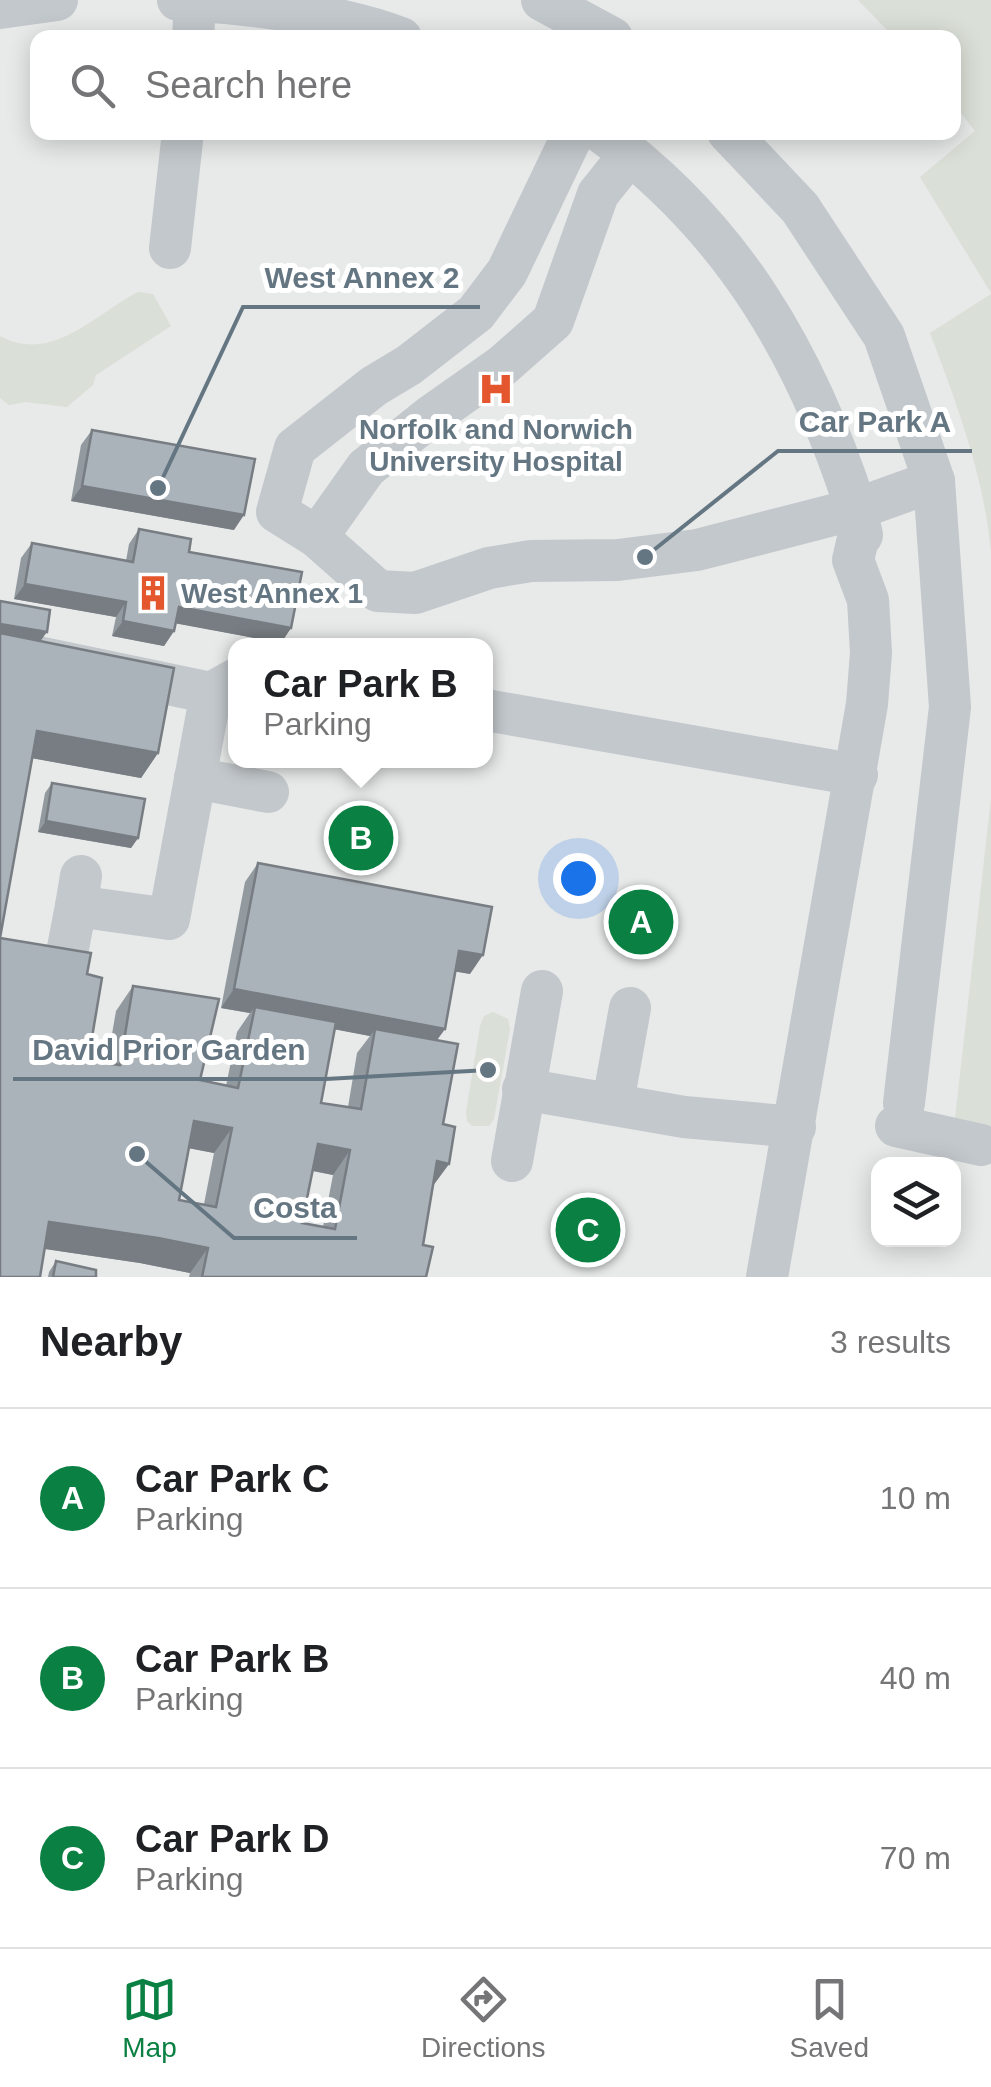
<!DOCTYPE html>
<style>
:root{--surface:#fff;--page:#f2f2f2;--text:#202124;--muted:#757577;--line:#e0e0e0;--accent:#0b8043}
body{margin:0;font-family:Helvetica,sans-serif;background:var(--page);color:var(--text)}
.controls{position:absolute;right:30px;bottom:30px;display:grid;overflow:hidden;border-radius:20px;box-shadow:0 5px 25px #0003}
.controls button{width:90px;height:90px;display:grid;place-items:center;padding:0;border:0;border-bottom:2px solid var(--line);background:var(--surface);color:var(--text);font:50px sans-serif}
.you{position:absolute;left:578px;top:878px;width:35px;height:35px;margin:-25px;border:8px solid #fff;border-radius:50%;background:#1a73e8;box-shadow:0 0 0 15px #1a73e833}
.badge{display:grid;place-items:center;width:65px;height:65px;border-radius:50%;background:var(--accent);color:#fff;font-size:32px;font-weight:700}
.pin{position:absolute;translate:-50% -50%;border:5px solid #fff;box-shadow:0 2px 10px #0006}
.popup{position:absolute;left:228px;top:638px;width:265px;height:130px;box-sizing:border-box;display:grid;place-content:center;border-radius:20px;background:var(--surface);filter:drop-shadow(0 2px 8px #0005);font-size:32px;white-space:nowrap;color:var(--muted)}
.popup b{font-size:38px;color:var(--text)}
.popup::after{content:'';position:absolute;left:50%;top:100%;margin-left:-20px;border:20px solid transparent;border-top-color:var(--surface)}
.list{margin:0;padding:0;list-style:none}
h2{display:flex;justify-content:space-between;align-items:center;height:130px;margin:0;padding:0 40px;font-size:42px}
h2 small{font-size:32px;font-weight:400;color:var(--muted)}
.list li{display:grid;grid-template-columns:65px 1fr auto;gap:30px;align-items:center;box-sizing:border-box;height:180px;padding:0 40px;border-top:2px solid var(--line)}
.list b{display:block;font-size:38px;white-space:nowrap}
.list p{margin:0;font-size:32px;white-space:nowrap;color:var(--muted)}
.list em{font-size:32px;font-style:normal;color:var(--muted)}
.icon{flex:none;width:55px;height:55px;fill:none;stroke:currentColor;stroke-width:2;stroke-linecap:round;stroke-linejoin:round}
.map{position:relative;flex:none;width:991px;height:1277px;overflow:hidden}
.search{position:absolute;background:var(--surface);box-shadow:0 5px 25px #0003;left:30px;right:30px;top:30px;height:110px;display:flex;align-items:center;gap:25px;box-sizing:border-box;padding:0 35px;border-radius:20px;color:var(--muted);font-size:38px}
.sheet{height:670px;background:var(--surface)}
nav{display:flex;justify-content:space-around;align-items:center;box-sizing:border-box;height:140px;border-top:2px solid var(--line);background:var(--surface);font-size:28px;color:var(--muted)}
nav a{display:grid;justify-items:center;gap:5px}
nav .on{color:var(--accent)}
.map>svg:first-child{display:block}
.built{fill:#e8e9e9;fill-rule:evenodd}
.green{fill:#dadfd7}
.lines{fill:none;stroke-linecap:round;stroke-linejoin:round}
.minor{stroke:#c3c8cc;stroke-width:42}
.wall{fill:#929a9f;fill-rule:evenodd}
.shaded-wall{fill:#777d82}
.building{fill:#aab3b9;stroke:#777d82;stroke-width:2.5;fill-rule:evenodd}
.labels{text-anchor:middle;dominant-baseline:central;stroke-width:10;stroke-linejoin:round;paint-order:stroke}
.poi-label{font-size:28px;font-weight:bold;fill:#657683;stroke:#fff}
.leader{fill:none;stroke:#657683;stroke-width:4}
.callout-dot{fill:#657683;stroke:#fff;stroke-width:4}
.callout-label{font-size:30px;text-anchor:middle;font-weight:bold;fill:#657683;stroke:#fff;stroke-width:10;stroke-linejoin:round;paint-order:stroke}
</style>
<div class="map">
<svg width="991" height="1277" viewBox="0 0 991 1277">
<rect width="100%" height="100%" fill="#fafaf8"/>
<path class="built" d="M 0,0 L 950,0 L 991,125 L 991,1277 L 0,1277 ZM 38,38 L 954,38 L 954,132 L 38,132 ZM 236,646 L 486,646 L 486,760 L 236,760 ZM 878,1164 L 954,1164 L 954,1240 L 878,1240 Z"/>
<g class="green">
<path d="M 858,0 L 991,0 L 991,293 L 920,177 L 975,131 L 954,104 L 954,38 L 894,37 Z"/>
<path d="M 138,292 L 153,294 L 171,326 L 96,375 L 93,385 L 67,407 L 26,402 L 9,405 L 0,398 L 0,336 C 52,364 94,315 138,292 Z"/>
<path d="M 991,294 L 991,552 C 984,476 957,404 930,333 Z"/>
<path d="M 991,798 L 991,1127 L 955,1119 Z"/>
<path d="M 493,1012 L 508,1019 L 510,1029 L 494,1119 L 489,1126 L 472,1126 L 467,1121 L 466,1112 L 480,1026 L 484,1016 Z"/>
</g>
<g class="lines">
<g class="minor">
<path d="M 178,0 C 245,3 338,14 401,38"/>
<path d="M 542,0 L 612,38"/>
<path d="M 0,8 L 57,0"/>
<path d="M 193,38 L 195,1"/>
<path d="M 574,132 L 507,272 L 476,313 L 409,365 L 374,386 L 295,448 L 277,512 L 317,537 L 366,468 L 431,416 L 502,366 L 553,321 L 598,194 L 630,154"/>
<path d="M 728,132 L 800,208 L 884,336 L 934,481 L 950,707 L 904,1103"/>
<path d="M 170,248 L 183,132"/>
<path d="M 862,535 L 856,509 L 934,481"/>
<path d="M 317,537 L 378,591 L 415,593 L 489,568 L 531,561 L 618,560 L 697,550 L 856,509 C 807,356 733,228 601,132"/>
<path d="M 0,649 L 211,693"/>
<path d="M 486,710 L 857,775"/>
<path d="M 195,778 L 268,792"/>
<path d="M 81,876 L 76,906 L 169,919 L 211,693 L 236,679"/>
<path d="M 64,969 L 76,906"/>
<path d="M 523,1089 L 684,1117 L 795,1127"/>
<path d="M 613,1102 L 630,1008"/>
<path d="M 896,1126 L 981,1145"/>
<path d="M 512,1161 L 542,991"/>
<path d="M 767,1277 L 867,704 L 871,653 L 868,600 L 853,560 L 860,530"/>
</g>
</g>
<g class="wall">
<path d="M 92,430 L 234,530 L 71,501 L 81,445 Z"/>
<path d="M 139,529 L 189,552 L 291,628 L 281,643 L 176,623 L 174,631 L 164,646 L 112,636 L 116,617 L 14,599 L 21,558 L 32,543 L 126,561 L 129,544 Z"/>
<path d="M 0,601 L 158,753 L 141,778 L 32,758 L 0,938 L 87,974 L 88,1061 L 107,1063 L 116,1011 L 133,986 L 200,1080 L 226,1086 L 237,1032 L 250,1013 L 221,1008 L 245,882 L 258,863 L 470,974 L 455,971 L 445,1029 L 437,1040 L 443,1124 L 449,1164 L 433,1186 L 423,1245 L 426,1277 L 189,1277 L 190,1273 L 140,1263 L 45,1249 L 0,1277 ZM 335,1029 L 370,1036 L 357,1053 L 348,1107 L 321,1103 ZM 189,1148 L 214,1153 L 204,1204 L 179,1200 ZM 312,1171 L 333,1175 L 323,1227 L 302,1223 Z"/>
<path d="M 52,783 L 138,838 L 131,848 L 38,832 L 45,793 Z"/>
<path d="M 56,1261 L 96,1277 L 48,1277 L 49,1272 Z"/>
</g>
<g class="shaded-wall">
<path d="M 82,486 L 244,515 L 234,530 L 71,501 Z"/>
<path d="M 25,584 L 126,602 L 116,617 L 14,599 Z"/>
<path d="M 179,607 L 291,628 L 281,643 L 168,622 Z"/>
<path d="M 123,621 L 174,631 L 164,646 L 112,636 Z"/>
<path d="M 0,624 L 47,632 L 39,643 L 0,636 Z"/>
<path d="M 37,731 L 158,753 L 141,778 L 20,756 Z"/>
<path d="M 46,821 L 138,838 L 131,848 L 38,832 Z"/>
<path d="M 459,951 L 483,955 L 470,974 L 446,970 Z"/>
<path d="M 234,989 L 445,1029 L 431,1048 L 375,1029 L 370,1036 L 253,1014 L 255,1007 L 250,1013 L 221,1008 Z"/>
<path d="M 194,1121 L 232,1128 L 214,1153 L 177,1146 Z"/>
<path d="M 318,1144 L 350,1150 L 333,1175 L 300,1168 Z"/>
<path d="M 437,1161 L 449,1164 L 431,1188 Z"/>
<path d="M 49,1222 L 158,1238 L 208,1248 L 190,1273 L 140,1263 L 32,1247 Z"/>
</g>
<g class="building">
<path d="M 92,430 L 255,459 L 244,515 L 82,486 Z"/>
<path d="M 139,529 L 191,539 L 189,552 L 302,572 L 291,628 L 179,607 L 174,631 L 123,621 L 126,602 L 25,584 L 32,543 L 133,562 Z"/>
<path d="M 0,601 L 50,610 L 47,632 L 0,624 Z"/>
<path d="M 0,633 L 174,668 L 158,753 L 37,731 L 0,938 L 91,953 L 87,974 L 102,978 L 88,1061 L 120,1065 L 133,986 L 219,999 L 200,1080 L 238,1088 L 255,1007 L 336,1022 L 321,1103 L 361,1109 L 375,1029 L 458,1044 L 443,1124 L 455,1127 L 449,1164 L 437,1161 L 423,1245 L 433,1247 L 426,1277 L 202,1277 L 208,1248 L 158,1238 L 49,1222 L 40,1277 L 0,1277 ZM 194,1121 L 232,1128 L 216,1207 L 179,1200 ZM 318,1144 L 350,1150 L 335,1229 L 302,1223 Z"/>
<path d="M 52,783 L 145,799 L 138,838 L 46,821 Z"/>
<path d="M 258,863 L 492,907 L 483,955 L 459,951 L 445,1029 L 234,989 Z"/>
<path d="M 56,1261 L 96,1270 L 96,1277 L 53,1277 Z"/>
</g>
<defs>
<symbol id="hospital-bare" viewBox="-9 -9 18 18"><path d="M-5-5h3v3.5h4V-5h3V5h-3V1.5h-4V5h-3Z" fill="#e4572e" stroke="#fff" stroke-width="2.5" paint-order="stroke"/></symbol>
<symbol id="building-bare" viewBox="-9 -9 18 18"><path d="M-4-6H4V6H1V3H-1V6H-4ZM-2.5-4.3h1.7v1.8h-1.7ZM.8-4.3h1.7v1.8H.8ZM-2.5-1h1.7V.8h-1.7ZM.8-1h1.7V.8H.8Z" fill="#e4572e" stroke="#fff" stroke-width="2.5" paint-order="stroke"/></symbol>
</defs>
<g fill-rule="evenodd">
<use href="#hospital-bare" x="471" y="364" width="50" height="50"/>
<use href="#building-bare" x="128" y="568" width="50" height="50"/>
</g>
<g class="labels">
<g class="poi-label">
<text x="496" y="429">Norfolk and Norwich<tspan x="496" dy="32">University Hospital</tspan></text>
<text x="181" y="593" text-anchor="start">West Annex 1</text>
</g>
</g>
<path class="leader" d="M158 488L243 307H480M645 557L778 451H972M488 1070L326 1079H13M137 1154L234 1238H357"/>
<g class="callout-dot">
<circle cx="158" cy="488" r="10"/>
<circle cx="645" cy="557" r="10"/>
<circle cx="488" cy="1070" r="10"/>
<circle cx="137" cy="1154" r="10"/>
</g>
<g class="callout-label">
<text x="362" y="288">West Annex 2</text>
<text x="875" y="432">Car Park A</text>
<text x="169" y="1060">David Prior Garden</text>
<text x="295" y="1218">Costa</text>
</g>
</svg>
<div class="controls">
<button><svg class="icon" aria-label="layers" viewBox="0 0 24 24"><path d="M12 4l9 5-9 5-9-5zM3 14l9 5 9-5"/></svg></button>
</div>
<div class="you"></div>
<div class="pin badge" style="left:641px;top:922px">A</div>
<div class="pin badge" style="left:361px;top:838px">B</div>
<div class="popup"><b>Car Park B</b>Parking</div>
<div class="pin badge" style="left:588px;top:1230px">C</div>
<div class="search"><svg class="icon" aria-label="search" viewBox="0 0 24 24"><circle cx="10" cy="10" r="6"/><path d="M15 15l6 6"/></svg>Search here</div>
</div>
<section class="sheet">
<h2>Nearby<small>3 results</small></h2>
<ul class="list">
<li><span class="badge">A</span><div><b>Car Park C</b><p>Parking</p></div><em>10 m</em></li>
<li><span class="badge">B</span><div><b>Car Park B</b><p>Parking</p></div><em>40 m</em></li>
<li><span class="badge">C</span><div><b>Car Park D</b><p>Parking</p></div><em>70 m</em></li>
</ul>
</section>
<nav>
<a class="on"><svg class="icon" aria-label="map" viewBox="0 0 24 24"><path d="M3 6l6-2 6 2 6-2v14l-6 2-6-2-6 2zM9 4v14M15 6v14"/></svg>Map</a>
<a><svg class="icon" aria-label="directions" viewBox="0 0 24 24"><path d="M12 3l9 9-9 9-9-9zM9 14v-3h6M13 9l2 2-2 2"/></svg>Directions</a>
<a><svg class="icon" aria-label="saved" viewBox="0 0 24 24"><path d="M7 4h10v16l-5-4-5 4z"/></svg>Saved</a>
</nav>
